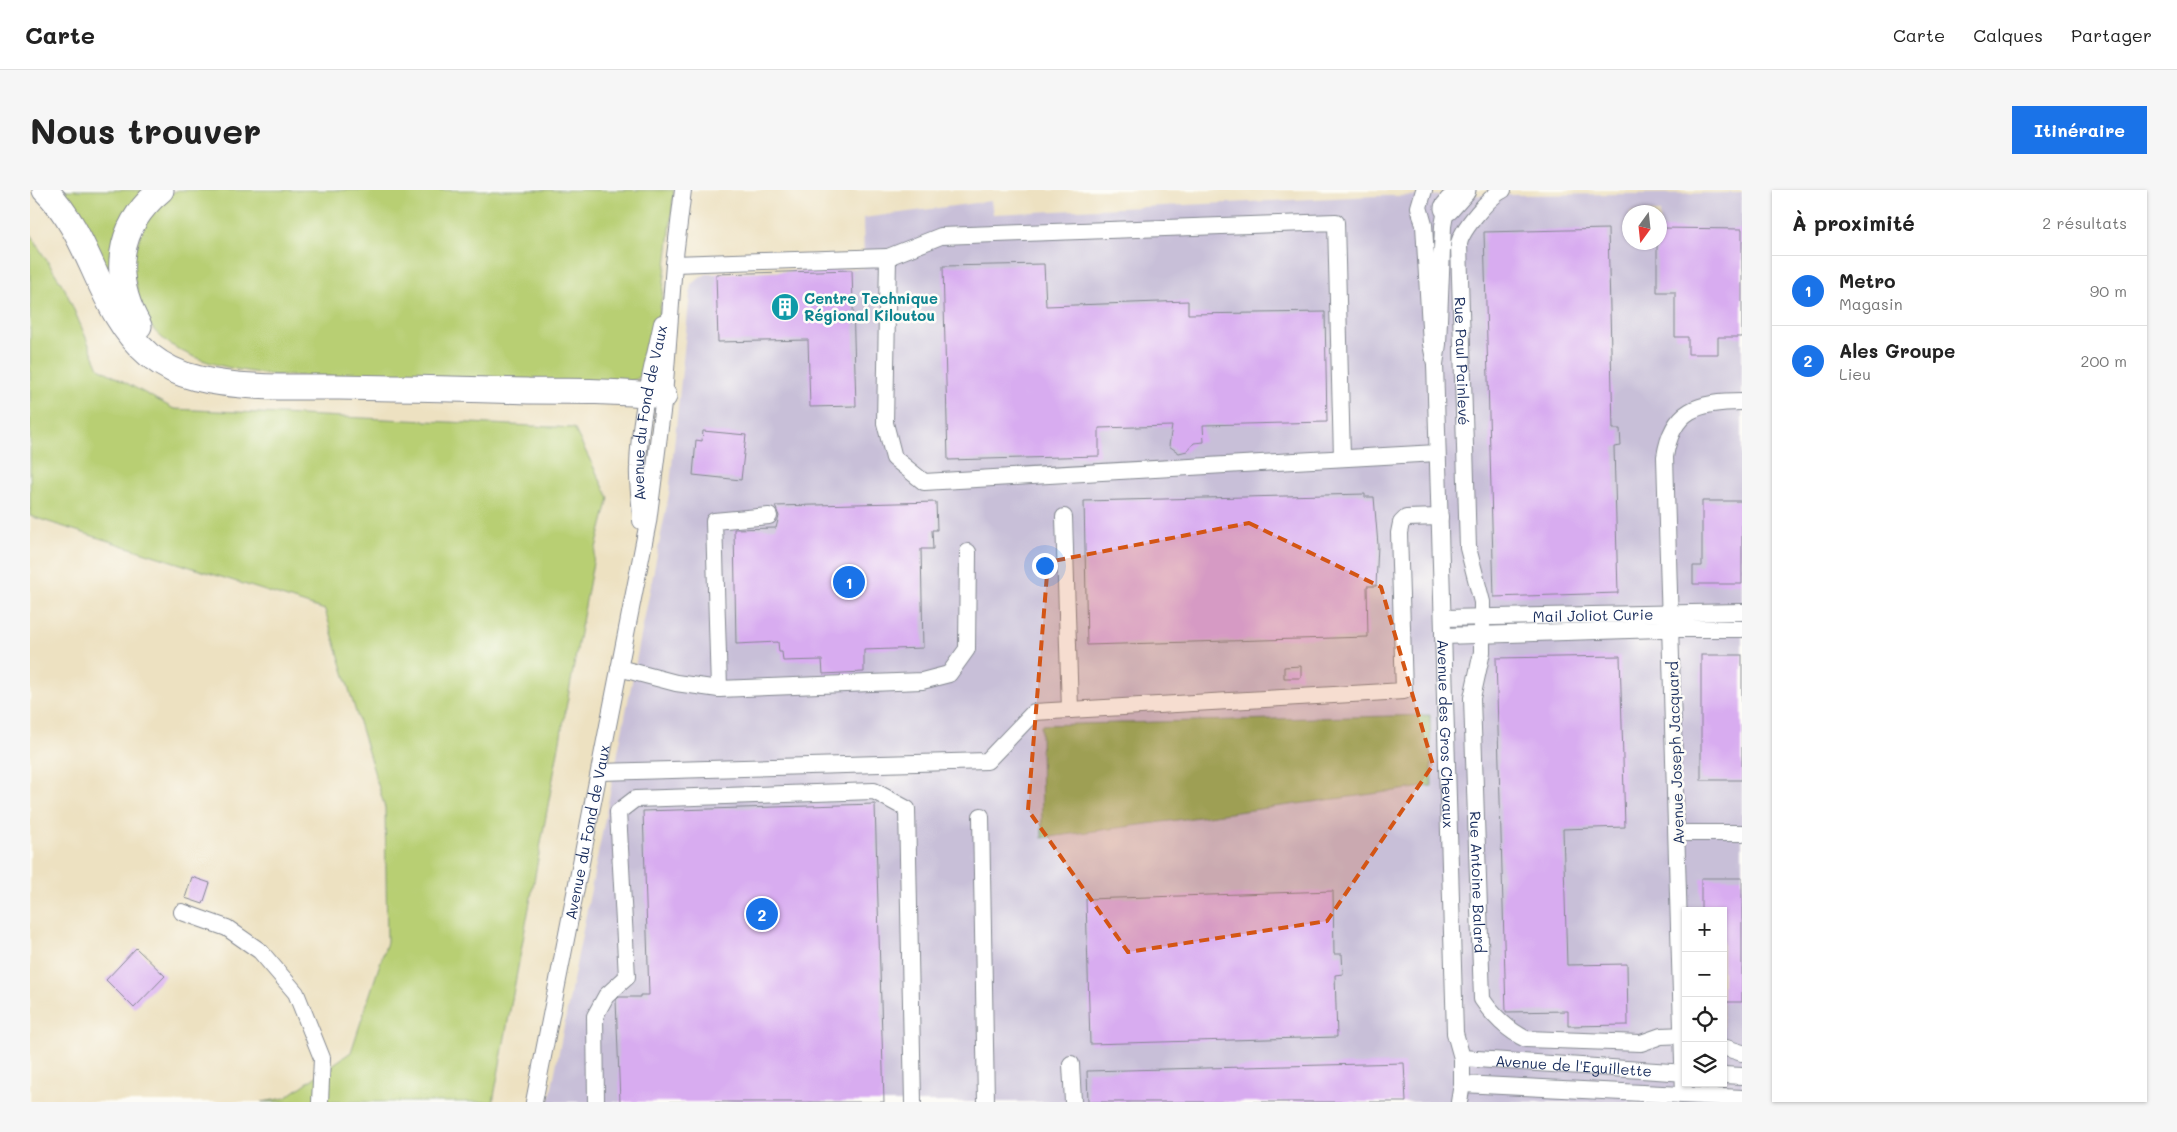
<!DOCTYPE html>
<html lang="fr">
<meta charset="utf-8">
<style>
:root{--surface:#fff;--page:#f6f6f6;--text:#222;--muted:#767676;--line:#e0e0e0;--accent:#1a73e8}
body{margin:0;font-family:Mali,sans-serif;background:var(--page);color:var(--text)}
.controls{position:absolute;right:15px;bottom:15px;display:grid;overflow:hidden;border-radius:0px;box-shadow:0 1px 4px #0004}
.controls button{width:45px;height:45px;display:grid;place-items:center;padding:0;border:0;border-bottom:1px solid var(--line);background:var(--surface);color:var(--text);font:25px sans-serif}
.compass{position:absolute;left:1592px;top:15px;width:45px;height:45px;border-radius:50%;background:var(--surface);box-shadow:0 1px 4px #0004;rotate:195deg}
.you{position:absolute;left:1014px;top:375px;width:18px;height:18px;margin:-12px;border:4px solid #fff;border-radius:50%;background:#1a73e8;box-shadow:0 0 0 8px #1a73e833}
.badge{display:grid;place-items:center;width:32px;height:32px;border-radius:50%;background:var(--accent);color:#fff;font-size:16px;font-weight:700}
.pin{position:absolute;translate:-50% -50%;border:2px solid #fff;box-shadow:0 1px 5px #0006}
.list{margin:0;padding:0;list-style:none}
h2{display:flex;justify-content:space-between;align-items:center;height:65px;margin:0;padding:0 20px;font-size:21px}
h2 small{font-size:16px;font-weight:400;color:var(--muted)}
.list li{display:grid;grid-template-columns:32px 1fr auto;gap:15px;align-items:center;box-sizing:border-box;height:70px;padding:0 20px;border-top:1px solid var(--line)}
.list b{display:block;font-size:19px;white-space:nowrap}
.list p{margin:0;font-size:16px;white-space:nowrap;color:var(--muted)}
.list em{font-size:16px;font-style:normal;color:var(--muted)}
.icon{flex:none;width:28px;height:28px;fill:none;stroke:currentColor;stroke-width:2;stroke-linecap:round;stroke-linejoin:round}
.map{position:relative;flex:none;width:1712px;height:912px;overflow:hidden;border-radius:0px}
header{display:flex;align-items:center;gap:30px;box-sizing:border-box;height:70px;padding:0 25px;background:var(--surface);border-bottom:1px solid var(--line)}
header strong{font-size:24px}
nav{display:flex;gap:28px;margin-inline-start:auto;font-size:18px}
.intro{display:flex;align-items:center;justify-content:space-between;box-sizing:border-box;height:120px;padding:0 30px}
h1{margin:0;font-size:35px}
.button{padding:12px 22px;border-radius:0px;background:var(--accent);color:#fff;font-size:18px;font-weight:700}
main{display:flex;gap:30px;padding:0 30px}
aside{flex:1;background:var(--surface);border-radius:0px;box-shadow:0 1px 4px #0004}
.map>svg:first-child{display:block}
.industrial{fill:#c8bfd8;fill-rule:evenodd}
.green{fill:#b8cf73;stroke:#6a7f68}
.forest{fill:#92b265;stroke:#567062}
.building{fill:#d8acf0}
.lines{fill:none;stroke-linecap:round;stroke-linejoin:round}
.minor-casing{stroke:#848890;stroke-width:18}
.highway-casing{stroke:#848890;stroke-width:27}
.minor{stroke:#fff;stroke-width:16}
.highway{stroke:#fff;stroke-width:25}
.marked{fill:#d45514;fill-opacity:0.2;stroke:#d45514;stroke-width:4;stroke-dasharray:10 6;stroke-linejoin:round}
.labels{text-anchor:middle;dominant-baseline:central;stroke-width:5;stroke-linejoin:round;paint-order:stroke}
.culture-label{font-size:15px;font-weight:bold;fill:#0d838f;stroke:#fdfcf7;text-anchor:start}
.street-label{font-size:15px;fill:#1b2f5e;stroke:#fdfcf7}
</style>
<header>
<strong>Carte</strong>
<nav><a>Carte</a><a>Calques</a><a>Partager</a></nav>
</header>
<div class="intro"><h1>Nous trouver</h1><a class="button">Itinéraire</a></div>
<main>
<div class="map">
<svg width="1712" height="912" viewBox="0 0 1712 912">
<rect width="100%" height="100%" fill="#fdfcf7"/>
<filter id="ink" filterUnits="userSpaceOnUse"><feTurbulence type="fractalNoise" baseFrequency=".02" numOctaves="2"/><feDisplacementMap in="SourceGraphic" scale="10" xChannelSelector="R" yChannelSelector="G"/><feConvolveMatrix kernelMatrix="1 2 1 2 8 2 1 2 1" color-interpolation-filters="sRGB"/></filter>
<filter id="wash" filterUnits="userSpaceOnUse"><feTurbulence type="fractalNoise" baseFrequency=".0096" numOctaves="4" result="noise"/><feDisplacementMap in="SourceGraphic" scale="20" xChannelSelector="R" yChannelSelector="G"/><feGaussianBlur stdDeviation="1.12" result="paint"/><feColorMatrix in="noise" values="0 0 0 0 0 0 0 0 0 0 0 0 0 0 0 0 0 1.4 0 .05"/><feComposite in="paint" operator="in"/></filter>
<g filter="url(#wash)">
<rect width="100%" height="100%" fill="#ede1c1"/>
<path class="industrial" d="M 1712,3 L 1712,912 L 519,912 L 639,304 L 661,94 L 676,84 L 834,78 L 833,28 L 961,11 L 963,24 L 1346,6 ZM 1600,22 L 1630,22 L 1630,52 L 1600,52 ZM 1656,721 L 1693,721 L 1693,893 L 1656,893 Z"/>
<g class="green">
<path d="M 27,0 L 119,0 L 84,93 Z"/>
<path d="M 148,0 L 644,0 C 641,29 629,171 611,186 C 604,192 595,192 586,194 L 245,185 C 200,180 130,168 111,119 C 109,113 108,106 107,100 C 102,78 101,74 108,52 C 115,29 125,10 148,0 Z"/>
<path d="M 0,44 L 35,99 L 69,178 L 144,219 L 544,238 L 579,308 L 565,362 L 463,912 L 232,912 L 255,908 L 321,862 L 357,752 L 355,618 L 295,420 L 0,326 Z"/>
</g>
<path class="forest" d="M 1400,525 L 1402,596 L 1012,648 L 1011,535 Z"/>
<g id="blocks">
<g class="building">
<path d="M 1630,38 L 1712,39 L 1712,147 L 1688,147 L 1688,164 L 1658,164 L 1658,147 L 1645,147 L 1645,102 L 1627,102 L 1627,52 L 1630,52 Z"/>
<path d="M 1578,39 L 1583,239 L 1590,239 L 1591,256 L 1584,257 L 1588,403 L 1464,407 L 1454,42 Z"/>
<path d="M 1014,74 L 1016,116 L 1158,111 L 1158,124 L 1295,122 L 1297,232 L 1173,235 L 1174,252 L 1164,253 L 1157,261 L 1149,263 L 1139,256 L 1142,236 L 1069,238 L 1069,266 L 918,270 L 913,76 Z"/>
<path d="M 822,80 L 826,216 L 780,217 L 778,150 L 688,152 L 686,84 Z"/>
<path d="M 673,241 L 716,245 L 711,290 L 663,285 L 666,250 L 672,251 Z"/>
<path d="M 1335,304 L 1335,307 L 1344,307 L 1348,355 L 1346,396 L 1337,396 L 1338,447 L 1057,455 L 1054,311 Z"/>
<path d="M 1672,311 L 1712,311 L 1712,394 L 1663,394 L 1663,376 L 1672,376 Z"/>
<path d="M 906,312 L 907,340 L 902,340 L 903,359 L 891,359 L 893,458 L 834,460 L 834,482 L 793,484 L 792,470 L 753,471 L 752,462 L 749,462 L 748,452 L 706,454 L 704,339 L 746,338 L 749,326 L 745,316 Z"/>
<rect x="1671" y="465" width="41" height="125"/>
<path d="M 1590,466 L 1595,637 L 1533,639 L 1537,775 L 1597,774 L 1598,835 L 1538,836 L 1538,821 L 1476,822 L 1466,468 Z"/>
<path d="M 1271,476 L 1271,488 L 1254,488 L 1254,477 Z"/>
<path d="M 845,614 L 854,912 L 590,912 L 586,810 L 589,807 L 610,807 L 610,805 L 619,805 L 613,621 Z"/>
<path d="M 162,687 L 180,693 L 173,714 L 155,708 Z"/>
<path d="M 1671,688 L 1712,688 L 1712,812 L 1693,812 L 1693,721 L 1671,721 Z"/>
<path d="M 1303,701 L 1304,764 L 1312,764 L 1313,784 L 1305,785 L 1307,847 L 1060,854 L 1056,709 Z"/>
<path d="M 106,758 L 135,786 L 104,818 L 76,790 Z"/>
<path d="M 1374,873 L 1376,912 L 1058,912 L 1057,881 Z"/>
</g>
</g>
</g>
<g filter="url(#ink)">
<use href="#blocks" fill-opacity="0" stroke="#848890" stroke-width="1"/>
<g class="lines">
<defs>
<g id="minor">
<path d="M 1394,0 L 1389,17 L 1394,35 L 1401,154 L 1405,174 L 1408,154 L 1413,36 L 1418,9"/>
<path id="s1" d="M 1473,0 C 1461,5 1431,40 1429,54 L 1438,358 L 1452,412 L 1452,462 L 1442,508 L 1452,809 C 1462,825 1479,841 1496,849 L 1611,853 L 1631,846 L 1656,845"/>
<path d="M 858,67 L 911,46 L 1306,32 L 1312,268"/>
<path d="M 644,74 L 858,67 L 855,233 L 864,268 L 894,292 L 1407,263"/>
<path id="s2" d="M 1405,174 L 1425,843 L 1432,868 L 1432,894 L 1429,912"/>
<path d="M 1034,327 L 1040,520"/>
<path id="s3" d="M 611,331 C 611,313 607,295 608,277 C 609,228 622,180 632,133"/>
<path id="s4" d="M 1413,428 L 1712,422"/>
<path d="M 1413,446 L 1631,439 L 1712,439"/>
<path d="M 589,478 L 646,493 L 689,499 L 892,491 L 919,484 L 937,459 L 938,362"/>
<path d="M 689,499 L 684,331 L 739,326"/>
<path d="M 570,582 L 957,571 L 1004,522 L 1374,501 L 1369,343 L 1371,333 L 1376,328 L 1410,327"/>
<path d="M 951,626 L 956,912"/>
<path d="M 1647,643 L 1712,643"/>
<path d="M 152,722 L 197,738 L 230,761 L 266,803 L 292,868 L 290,912"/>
<path d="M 1693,857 L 1712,863"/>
<path id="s5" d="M 1432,868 L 1656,883"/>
<path d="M 1041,874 L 1043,912"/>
<path d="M 1693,885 L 1712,886"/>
<path d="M 1432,894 L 1712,908"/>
<path d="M 1654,905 L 1635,267 C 1642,219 1668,212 1712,212"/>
<path id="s6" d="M 504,912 L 618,332 L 634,206 L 644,74 L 653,0"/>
<path d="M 566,912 L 565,826 L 576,806 L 597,787 L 588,622 L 605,609 L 844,601 L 877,619 L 883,912"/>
</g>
<g id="highway">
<path d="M 15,0 C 63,47 68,122 119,165 C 133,176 148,184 166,188 C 208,199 265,197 309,197 C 372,198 435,199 498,201 C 543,201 589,201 634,206"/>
<path d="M 1417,18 L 1433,0"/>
<path d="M 109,136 C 81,87 86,37 131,0"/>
</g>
</defs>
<use href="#minor" class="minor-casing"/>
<use href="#highway" class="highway-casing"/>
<use href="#minor" class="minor"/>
<use href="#highway" class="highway"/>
</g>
</g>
<path class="marked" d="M 1219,333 L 1351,397 L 1403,575 L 1297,731 L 1098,762 L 998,620 L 1018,372 Z"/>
<defs>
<symbol id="building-disc" viewBox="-11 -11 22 22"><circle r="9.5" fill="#0f9aa8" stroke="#fdfcf7"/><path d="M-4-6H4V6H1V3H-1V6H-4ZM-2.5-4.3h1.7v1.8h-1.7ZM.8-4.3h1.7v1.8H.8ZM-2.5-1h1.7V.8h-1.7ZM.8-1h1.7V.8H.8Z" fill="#fff"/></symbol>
</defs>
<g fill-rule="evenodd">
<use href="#building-disc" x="739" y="101" width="32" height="32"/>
</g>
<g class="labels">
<g class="culture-label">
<text x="774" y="108">Centre Technique<tspan x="774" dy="17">Régional Kiloutou</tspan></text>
</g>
<g class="street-label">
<text stroke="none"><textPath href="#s1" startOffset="188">Rue Paul Painlevé</textPath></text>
<text stroke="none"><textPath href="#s3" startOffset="109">Avenue du Fond de Vaux</textPath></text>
<text stroke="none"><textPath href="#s4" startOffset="150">Mail Joliot Curie</textPath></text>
<text stroke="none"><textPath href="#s2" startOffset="370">Avenue des Gros Chevaux</textPath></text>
<text transform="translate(1645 563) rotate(-92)">Avenue Joseph Jacquard</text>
<text stroke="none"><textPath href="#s6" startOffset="275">Avenue du Fond de Vaux</textPath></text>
<text stroke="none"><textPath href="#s1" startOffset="712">Rue Antoine Balard</textPath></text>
<text stroke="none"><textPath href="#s5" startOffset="112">Avenue de l'Eguillette</textPath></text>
</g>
</g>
</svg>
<div class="controls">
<button>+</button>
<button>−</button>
<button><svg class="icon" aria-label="locate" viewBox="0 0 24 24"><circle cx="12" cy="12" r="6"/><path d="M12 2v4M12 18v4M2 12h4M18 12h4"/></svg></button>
<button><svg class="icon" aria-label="layers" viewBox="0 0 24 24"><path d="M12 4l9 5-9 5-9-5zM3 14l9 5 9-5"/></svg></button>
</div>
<svg class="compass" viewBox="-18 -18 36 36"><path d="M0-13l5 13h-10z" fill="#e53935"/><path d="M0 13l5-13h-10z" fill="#767676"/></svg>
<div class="you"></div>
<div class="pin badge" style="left:819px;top:392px">1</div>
<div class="pin badge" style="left:732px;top:724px">2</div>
</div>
<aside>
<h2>À proximité<small>2 résultats</small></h2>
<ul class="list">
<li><span class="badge">1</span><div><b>Metro</b><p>Magasin</p></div><em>90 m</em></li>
<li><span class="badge">2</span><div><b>Ales Groupe</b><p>Lieu</p></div><em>200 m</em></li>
</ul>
</aside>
</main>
